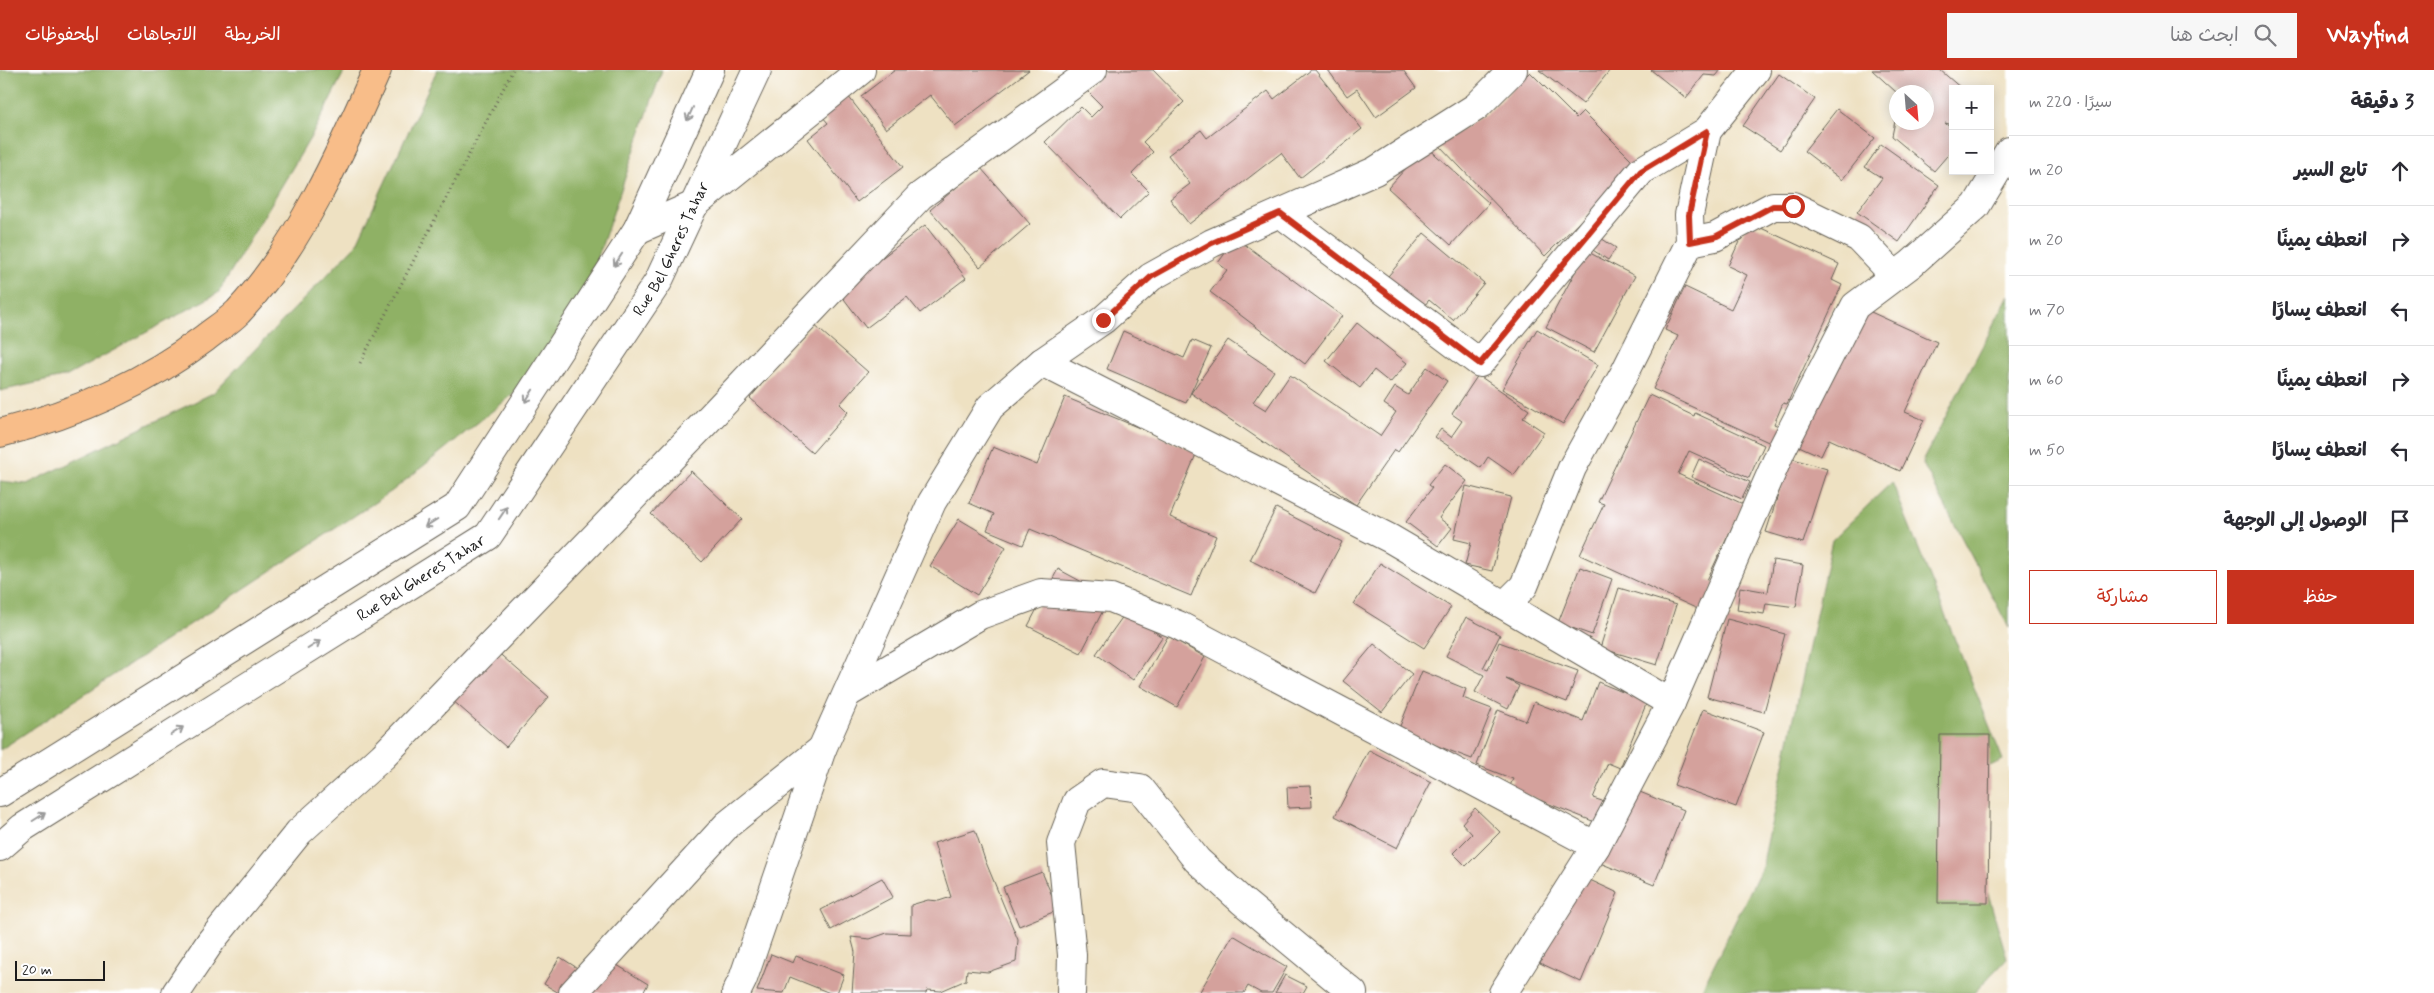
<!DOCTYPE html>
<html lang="ar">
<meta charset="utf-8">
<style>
:root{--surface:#fff;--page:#f7f7f7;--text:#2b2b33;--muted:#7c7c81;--line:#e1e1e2;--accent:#c8321e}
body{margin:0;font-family:Mynerve,"Playpen Sans Arabic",sans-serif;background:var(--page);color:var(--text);direction:rtl}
.controls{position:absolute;right:15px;top:15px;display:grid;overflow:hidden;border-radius:0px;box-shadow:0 2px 12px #0003}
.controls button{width:45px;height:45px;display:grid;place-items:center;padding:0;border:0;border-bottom:1px solid var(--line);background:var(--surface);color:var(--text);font:25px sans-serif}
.compass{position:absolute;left:1889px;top:15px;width:45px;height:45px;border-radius:50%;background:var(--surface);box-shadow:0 2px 12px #0003;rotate:154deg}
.scale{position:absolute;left:15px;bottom:12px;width:90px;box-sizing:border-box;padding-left:5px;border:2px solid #1c1c1c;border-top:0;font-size:14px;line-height:18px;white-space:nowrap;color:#1c1c1c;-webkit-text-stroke:4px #fff;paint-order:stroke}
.stop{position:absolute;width:15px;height:15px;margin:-11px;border:4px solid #c8321e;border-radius:50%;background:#fff}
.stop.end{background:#c8321e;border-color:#fff;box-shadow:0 1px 5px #0008}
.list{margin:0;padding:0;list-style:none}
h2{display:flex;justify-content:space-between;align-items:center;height:65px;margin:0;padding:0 20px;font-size:21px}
h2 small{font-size:16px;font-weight:400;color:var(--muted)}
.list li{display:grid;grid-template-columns:32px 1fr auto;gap:15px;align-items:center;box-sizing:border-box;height:70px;padding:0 20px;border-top:1px solid var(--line)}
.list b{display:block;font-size:19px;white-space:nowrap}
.list em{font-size:16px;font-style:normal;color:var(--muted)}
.actions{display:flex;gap:10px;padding:15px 20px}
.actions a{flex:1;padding:11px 0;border:1px solid var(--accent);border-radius:0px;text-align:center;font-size:18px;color:var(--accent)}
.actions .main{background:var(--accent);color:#fff}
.icon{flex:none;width:28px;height:28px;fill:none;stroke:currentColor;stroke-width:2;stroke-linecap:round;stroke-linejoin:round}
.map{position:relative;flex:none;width:2009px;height:923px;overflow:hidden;direction:ltr}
header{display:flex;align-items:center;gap:30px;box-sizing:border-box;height:70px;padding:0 25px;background:var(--accent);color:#fff}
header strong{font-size:24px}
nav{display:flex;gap:28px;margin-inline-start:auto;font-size:18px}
.search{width:350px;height:45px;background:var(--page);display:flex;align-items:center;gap:12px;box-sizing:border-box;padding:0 18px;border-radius:0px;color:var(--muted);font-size:19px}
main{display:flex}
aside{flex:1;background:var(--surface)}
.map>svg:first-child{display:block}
.forest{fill:#8fb165;stroke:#566640}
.building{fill:#d4a19c}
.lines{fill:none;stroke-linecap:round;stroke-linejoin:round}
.minor-casing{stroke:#666156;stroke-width:30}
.major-casing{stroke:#666156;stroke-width:30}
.path{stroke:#666156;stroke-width:3;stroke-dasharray:1 4;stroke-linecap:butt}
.minor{stroke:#fff;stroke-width:28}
.major{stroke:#f8bd89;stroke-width:28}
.oneway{stroke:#999}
.route{stroke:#c8321e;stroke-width:6}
.labels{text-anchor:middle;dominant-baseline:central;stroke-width:4;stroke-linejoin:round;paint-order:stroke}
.street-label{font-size:16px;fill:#1c1c1c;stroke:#fff}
</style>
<header>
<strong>Wayfind</strong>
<div class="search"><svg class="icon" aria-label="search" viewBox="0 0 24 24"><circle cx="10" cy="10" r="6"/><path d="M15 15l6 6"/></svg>ابحث هنا</div>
<nav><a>الخريطة</a><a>الاتجاهات</a><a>المحفوظات</a></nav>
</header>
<main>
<aside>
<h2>3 دقيقة<small>سيرًا · 220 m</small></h2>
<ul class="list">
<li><svg class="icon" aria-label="ahead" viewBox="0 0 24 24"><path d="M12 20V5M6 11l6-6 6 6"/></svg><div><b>تابع السير</b></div><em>20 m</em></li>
<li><svg class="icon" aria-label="right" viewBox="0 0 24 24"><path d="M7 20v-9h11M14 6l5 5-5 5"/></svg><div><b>انعطف يمينًا</b></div><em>20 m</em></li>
<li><svg class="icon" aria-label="left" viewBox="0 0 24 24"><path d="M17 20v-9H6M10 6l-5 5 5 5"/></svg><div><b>انعطف يسارًا</b></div><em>70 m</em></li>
<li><svg class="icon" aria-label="right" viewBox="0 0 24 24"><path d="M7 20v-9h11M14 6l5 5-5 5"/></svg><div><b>انعطف يمينًا</b></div><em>60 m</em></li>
<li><svg class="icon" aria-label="left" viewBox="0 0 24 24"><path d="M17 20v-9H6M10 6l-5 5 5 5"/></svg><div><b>انعطف يسارًا</b></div><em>50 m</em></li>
<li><svg class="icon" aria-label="arrive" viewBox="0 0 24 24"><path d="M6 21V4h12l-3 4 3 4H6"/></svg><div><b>الوصول إلى الوجهة</b></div></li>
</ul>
<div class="actions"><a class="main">حفظ</a><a>مشاركة</a></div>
</aside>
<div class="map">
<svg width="2009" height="923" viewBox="0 0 2009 923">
<rect width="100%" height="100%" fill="#fff"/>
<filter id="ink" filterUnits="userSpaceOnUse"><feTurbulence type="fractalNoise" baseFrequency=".02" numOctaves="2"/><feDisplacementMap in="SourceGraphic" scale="10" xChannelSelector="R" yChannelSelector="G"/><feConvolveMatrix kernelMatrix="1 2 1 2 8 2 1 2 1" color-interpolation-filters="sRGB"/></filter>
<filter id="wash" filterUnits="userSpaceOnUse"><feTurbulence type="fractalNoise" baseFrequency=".0096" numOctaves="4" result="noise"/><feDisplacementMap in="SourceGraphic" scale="20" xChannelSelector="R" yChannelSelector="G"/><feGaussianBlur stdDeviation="1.12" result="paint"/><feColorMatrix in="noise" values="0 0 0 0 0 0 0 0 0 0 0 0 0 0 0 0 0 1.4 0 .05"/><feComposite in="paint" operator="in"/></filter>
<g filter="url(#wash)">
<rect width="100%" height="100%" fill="#eee1c2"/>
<g class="forest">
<path d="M 0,0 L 345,0 L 312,65 L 218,223 L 67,306 L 0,321 Z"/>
<path d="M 437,0 L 662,0 L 565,283 L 392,421 L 0,680 L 0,411 L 27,414 L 213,323 L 356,175 Z"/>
<path d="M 2009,225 L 2009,558 L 1922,392 Z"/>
<path d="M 1892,412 L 2003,690 L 1955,712 L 2007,888 L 1974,923 L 1700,923 L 1762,797 L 1832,470 Z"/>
</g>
<g id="blocks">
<g class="building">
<path d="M 895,0 L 1029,0 L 955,56 L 930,25 L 886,59 L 861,26 Z"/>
<path d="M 1106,0 L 1153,0 L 1184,32 L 1143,72 L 1153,82 L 1132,104 L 1149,121 L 1120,149 L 1045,72 L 1081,37 L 1091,47 L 1102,36 L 1086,20 Z"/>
<path d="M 1311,0 L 1315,0 L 1362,59 L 1300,108 L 1281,83 L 1189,154 L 1170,129 L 1190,114 L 1168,85 L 1201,60 L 1207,68 L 1268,21 L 1274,29 Z"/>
<path d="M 1328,0 L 1403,0 L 1416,18 L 1376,47 L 1357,19 L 1347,26 Z"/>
<path d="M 1539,0 L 1610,0 L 1583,34 Z"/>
<path d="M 1651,0 L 1721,0 L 1716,6 L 1704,5 L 1686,28 Z"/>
<path d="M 1872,0 L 1940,0 L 1962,19 L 1953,19 L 1953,55 L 1945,53 L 1953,60 L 1953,79 L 1934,101 L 1892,66 L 1896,46 L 1896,52 L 1926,52 L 1926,22 L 1896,22 Z"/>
<path d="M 1530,2 L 1576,48 L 1583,41 L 1637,95 L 1545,186 L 1439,75 L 1490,41 Z"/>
<path d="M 1779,4 L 1815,29 L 1780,80 L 1743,56 Z"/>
<path d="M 848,26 L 903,97 L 857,132 L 808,69 L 828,53 L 822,46 Z"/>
<path d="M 1837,39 L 1875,68 L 1842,110 L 1804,81 Z"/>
<path d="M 1881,74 L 1939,115 L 1899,172 L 1857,142 L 1882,108 L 1865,97 Z"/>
<path d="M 1426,76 L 1489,133 L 1451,175 L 1388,118 Z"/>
<path d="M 980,97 L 1030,154 L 980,197 L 930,140 Z"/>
<path d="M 1748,152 L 1839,194 L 1832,210 L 1842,215 L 1787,334 L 1783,333 L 1774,354 L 1785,359 L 1777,376 L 1653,319 L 1678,266 L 1665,260 L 1685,217 L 1731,239 L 1747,205 L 1728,196 Z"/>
<path d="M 925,155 L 966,208 L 920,243 L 907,227 L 866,258 L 838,221 Z"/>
<path d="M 1587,159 L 1616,178 L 1608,190 L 1579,171 Z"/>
<path d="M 1424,163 L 1484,213 L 1453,250 L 1429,230 L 1415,247 L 1379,217 Z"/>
<path d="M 1236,168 L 1342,246 L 1305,294 L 1210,222 L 1227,200 L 1218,193 Z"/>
<path d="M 1586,181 L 1635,206 L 1594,282 L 1546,257 Z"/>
<path d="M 1862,238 L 1937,272 L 1905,342 L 1924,350 L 1900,401 L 1829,369 L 1821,386 L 1799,376 Z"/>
<path d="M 1357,253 L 1407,293 L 1390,313 L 1374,300 L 1360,318 L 1326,291 Z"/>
<path d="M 813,254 L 868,302 L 840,334 L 848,342 L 812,383 L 750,328 Z"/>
<path d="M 1537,259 L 1598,295 L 1563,354 L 1502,319 Z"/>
<path d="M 1123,261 L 1184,288 L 1192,270 L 1211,278 L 1186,333 L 1107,299 Z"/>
<path d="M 1228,270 L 1274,301 L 1253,332 L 1266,340 L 1290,305 L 1380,366 L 1396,342 L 1384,334 L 1395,317 L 1408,325 L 1427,297 L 1447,311 L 1398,382 L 1394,380 L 1356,435 L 1191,323 Z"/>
<path d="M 1478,305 L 1529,340 L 1523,348 L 1544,362 L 1514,405 L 1488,387 L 1481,398 L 1435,367 L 1441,359 L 1451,367 L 1462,351 L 1452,344 Z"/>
<path d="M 1649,325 L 1694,346 L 1695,343 L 1764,375 L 1749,408 L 1689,381 L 1678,404 L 1743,434 L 1707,510 L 1715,513 L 1702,541 L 1580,485 L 1604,434 L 1598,432 Z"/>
<path d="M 1065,327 L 1197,382 L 1170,447 L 1216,466 L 1191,526 L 1030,459 L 1023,475 L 987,460 L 994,444 L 969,433 L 993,377 L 1037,395 Z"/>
<path d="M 1790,388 L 1827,399 L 1803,473 L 1766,462 Z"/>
<path d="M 1699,389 L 1750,412 L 1742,429 L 1691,407 Z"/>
<path d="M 1445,394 L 1467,411 L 1439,448 L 1452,458 L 1438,476 L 1406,452 L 1432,418 L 1428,415 Z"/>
<path d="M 691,401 L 742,449 L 702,492 L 651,444 Z"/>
<path d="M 1466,416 L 1511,427 L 1492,501 L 1465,495 L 1471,473 L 1454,469 Z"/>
<path d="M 1276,438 L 1342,472 L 1315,523 L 1250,490 Z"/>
<path d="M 959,449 L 1006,477 L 977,525 L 930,496 Z"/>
<path d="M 1773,490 L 1803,495 L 1796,537 L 1766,533 L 1764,544 L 1737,540 L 1740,517 L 1768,522 Z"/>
<path d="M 1380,493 L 1451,537 L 1424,578 L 1354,534 Z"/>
<path d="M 1580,497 L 1612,509 L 1592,565 L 1558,553 Z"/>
<path d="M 1058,499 L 1110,527 L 1081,583 L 1028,556 Z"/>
<path d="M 1619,518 L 1676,535 L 1657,595 L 1600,578 Z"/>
<path d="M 1126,542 L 1162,567 L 1133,610 L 1096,584 Z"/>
<path d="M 1466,547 L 1500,565 L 1483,598 L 1488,600 L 1499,572 L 1578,601 L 1567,632 L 1506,609 L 1519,616 L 1508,639 L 1475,622 L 1484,605 L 1446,586 Z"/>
<path d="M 1727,549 L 1785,564 L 1764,642 L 1707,627 Z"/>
<path d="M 479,566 L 549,627 L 506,677 L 436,616 Z"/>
<path d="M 1168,566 L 1205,587 L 1177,637 L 1140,616 Z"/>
<path d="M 1374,574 L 1412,604 L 1382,642 L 1343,611 Z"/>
<path d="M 1422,601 L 1466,619 L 1463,628 L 1492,639 L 1472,689 L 1398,661 Z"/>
<path d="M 1598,612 L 1647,632 L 1620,698 L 1608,693 L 1593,728 L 1608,733 L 1600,754 L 1509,718 L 1513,709 L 1477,695 L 1498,640 L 1526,651 L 1534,632 L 1583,651 Z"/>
<path d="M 1703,639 L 1764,662 L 1736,737 L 1674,715 Z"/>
<path d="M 1940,665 L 1990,665 L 1988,833 L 1938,833 Z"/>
<path d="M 1369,680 L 1431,712 L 1397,778 L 1335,746 Z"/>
<path d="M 1311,716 L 1312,737 L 1288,738 L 1287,717 Z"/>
<path d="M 1630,718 L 1684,740 L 1654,815 L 1600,793 Z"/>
<path d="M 1475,738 L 1500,762 L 1466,796 L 1453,783 L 1472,764 L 1462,753 Z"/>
<path d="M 975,760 L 985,790 L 1018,870 L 1016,892 L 988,902 L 967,900 L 966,910 L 941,921 L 927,920 L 926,923 L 852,923 L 855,882 L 851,867 L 870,869 L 887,863 L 911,864 L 911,835 L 928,830 L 939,831 L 951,827 L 934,773 Z"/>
<path d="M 1042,802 L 1058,840 L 1019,856 L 1003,817 Z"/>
<path d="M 1579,805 L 1618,823 L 1581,912 L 1540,893 Z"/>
<path d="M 882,808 L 893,827 L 831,860 L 821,840 Z"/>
<path d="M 1233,865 L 1287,897 L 1272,923 L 1261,923 L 1248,916 L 1244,923 L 1199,923 Z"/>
<path d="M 594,881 L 648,914 L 643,923 L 559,923 L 544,914 L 560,887 L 582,901 Z"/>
<path d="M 771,884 L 793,893 L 796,886 L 844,905 L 837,923 L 830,923 L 790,907 L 784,923 L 757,921 Z"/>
<path d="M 1285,905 L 1307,916 L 1303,923 L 1275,923 Z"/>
</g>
</g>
</g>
<g filter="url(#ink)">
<use href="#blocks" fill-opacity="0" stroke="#666156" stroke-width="1"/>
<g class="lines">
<defs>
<g id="minor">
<path d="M 1280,143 L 1480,293 L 1641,101 L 1707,61 L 1756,0"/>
<path d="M 637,160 L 694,135 L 861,0"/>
<path d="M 1690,172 L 1715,167 L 1773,136 L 1793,136 L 1859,168 L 1895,206"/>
<path d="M 1042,292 L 1391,469 L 1671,633"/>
<path d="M 1505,535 L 1524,516 L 1572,398 L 1624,304 L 1690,172 L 1689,145 L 1707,61"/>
<path d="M 848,623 L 980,545 L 1041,523 L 1111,528 L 1178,555 L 1596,776"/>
<path d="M 0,723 L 457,437 L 637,160 L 710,0"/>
<path id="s1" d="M 0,777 L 22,758 L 488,466 L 658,212 L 757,0"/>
<path d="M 176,923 L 211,871 L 299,762 L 383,686 L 703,355 L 920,126 L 1093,0"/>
<path d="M 573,923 L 727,755 L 822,679"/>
<path d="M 736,923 L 743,909 L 822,679 L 932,432 L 990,337 L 1042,292 L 1103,250 L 1151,207 L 1212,173 L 1375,101 L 1476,37 L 1513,0"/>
<path d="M 1071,923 L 1072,885 L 1061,773 L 1077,731 L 1103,713 L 1140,718 L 1197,790 L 1242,831 L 1353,923"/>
<path d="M 1503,923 L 1596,776 L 1671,633 L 1781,381 L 1855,236 L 1911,194 L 1976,136 L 2009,81"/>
</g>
<path id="major" d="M 0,363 C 75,344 143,315 205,268 C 215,260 228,252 238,242 C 298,178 342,80 377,0"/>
</defs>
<use href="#minor" class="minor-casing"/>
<use href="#major" class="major-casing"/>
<path class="path" d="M 360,293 L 513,0"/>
<use href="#minor" class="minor"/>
<use href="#major" class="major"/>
</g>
<defs><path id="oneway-shaft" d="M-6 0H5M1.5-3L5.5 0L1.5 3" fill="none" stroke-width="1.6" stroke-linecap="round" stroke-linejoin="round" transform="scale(1.25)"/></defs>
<g class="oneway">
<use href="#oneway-shaft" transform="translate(690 44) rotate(114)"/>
<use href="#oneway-shaft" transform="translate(618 190) rotate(123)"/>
<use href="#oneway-shaft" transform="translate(529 326) rotate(123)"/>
<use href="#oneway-shaft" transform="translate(503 443) rotate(-56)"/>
<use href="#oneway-shaft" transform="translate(431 453) rotate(148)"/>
<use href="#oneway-shaft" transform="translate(314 575) rotate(-32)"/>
<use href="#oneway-shaft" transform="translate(177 661) rotate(-32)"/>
<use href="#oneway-shaft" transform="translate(39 747) rotate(-32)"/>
</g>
</g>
<g class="lines" filter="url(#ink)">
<path class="route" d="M 1103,250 L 1151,207 L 1212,173 L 1280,143 L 1480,294 L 1641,101 L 1707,61 L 1689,145 L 1690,172 L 1715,167 L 1773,136 L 1793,136"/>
</g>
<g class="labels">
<g class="street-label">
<text stroke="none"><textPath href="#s1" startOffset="920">Rue Bel Gheres Tahar</textPath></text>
<text stroke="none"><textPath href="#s1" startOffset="500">Rue Bel Gheres Tahar</textPath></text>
</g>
</g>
</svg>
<div class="controls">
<button>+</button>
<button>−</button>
</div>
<svg class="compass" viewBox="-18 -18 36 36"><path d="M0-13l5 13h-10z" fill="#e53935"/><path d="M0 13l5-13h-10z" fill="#7c7c81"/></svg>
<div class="scale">20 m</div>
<div class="stop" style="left:1793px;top:136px"></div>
<div class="stop end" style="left:1103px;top:250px"></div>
</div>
</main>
